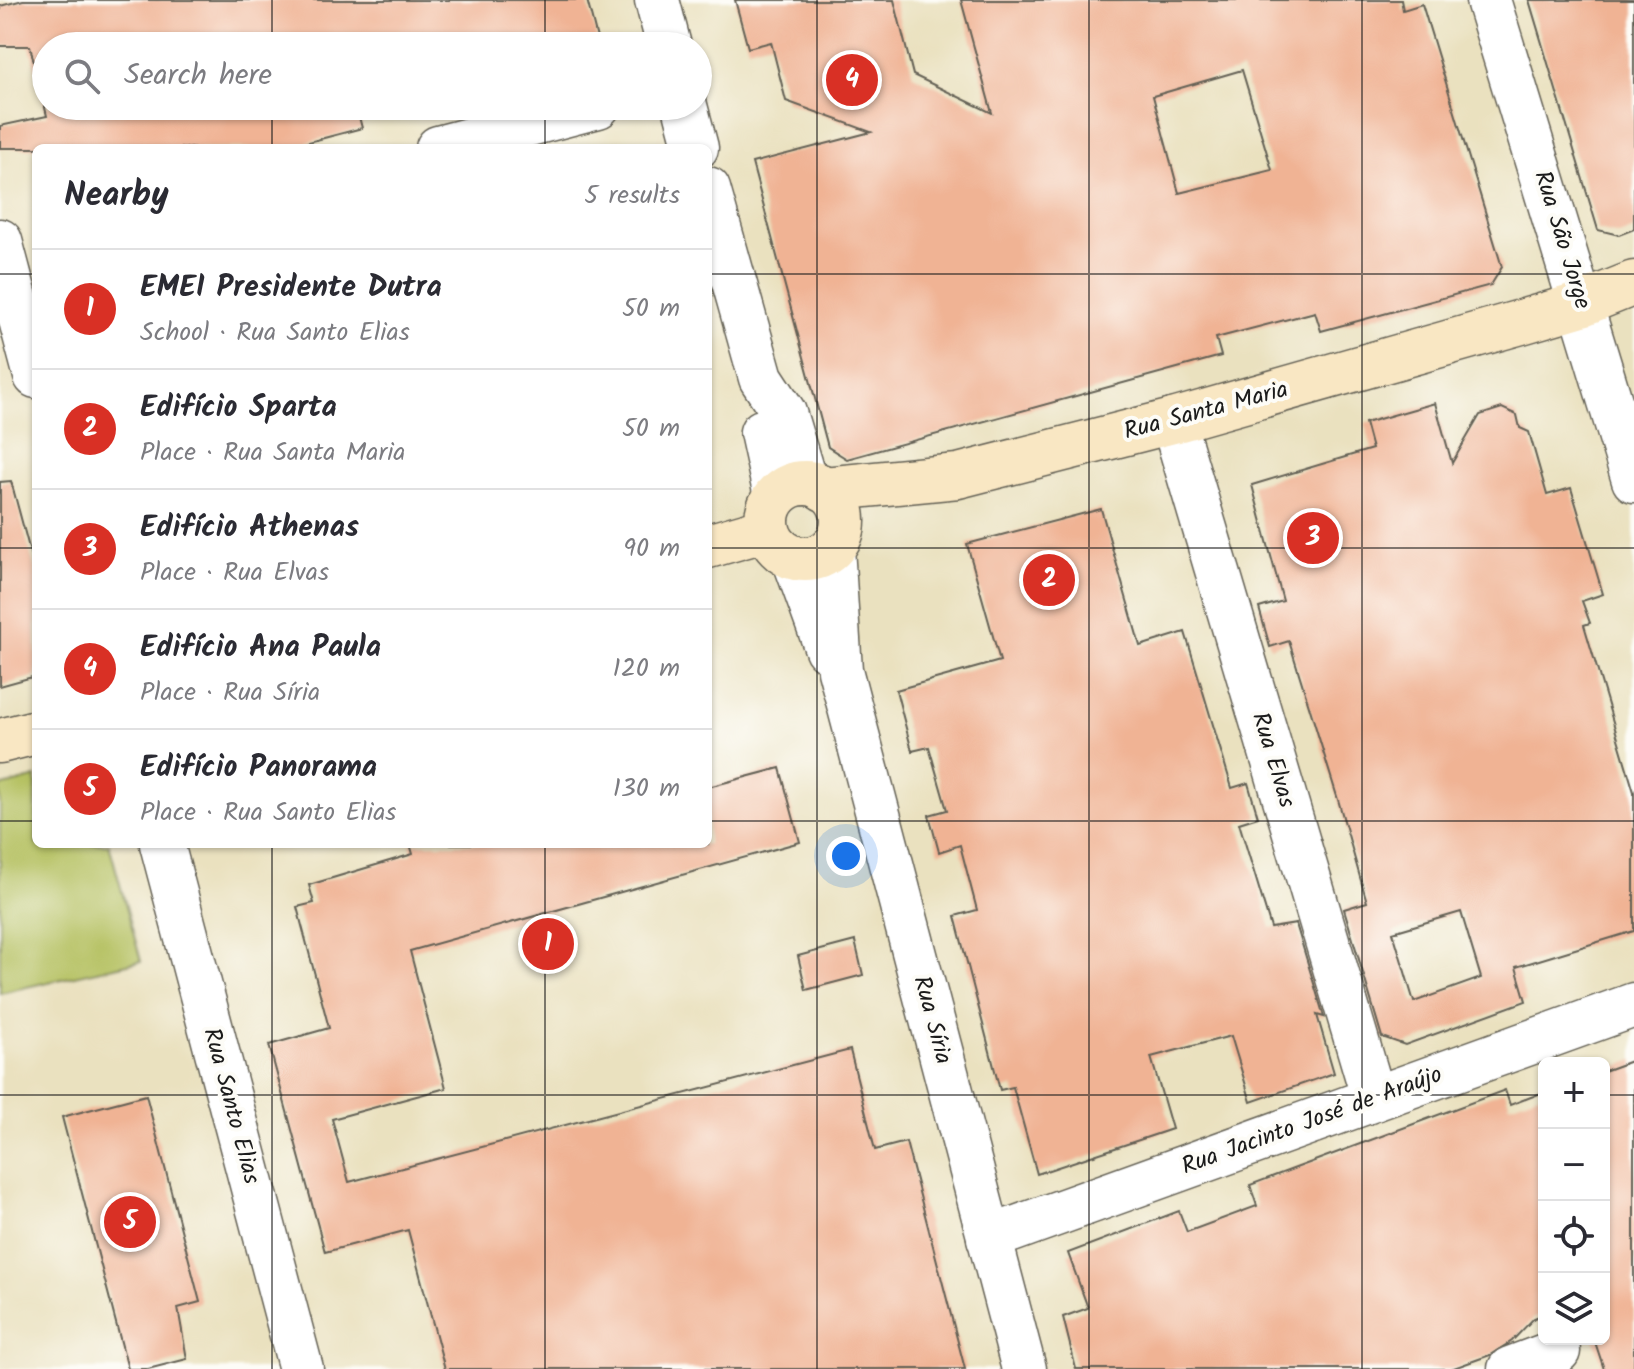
<!DOCTYPE html>
<meta charset="utf-8">
<style>
:root{--surface:#fff;--page:#f2f2f3;--text:#2b2b33;--muted:#7c7c81;--line:#e1e1e2;--accent:#d93025}
body{margin:0;font-family:Kalam,sans-serif;background:var(--page);color:var(--text)}
.controls{position:absolute;right:24px;bottom:24px;display:grid;overflow:hidden;border-radius:12px;box-shadow:0 2px 6px #0004}
.controls button{width:72px;height:72px;display:grid;place-items:center;padding:0;border:0;border-bottom:2px solid var(--line);background:var(--surface);color:var(--text);font:40px sans-serif}
.you{position:absolute;left:846px;top:856px;width:28px;height:28px;margin:-20px;border:6px solid #fff;border-radius:50%;background:#1a73e8;box-shadow:0 0 0 12px #1a73e833}
.badge{display:grid;place-items:center;width:52px;height:52px;border-radius:50%;background:var(--accent);color:#fff;font-size:26px;font-weight:700}
.pin{position:absolute;translate:-50% -50%;border:4px solid #fff;box-shadow:0 2px 8px #0006}
.list{margin:0;padding:0;list-style:none}
h2{display:flex;justify-content:space-between;align-items:center;height:104px;margin:0;padding:0 32px;font-size:34px}
h2 small{font-size:26px;font-weight:400;color:var(--muted)}
.list li{display:grid;grid-template-columns:52px 1fr auto;gap:24px;align-items:center;box-sizing:border-box;height:120px;padding:0 32px;border-top:2px solid var(--line)}
.list b{display:block;font-size:30px;white-space:nowrap}
.list p{margin:0;font-size:26px;white-space:nowrap;color:var(--muted)}
.list em{font-size:26px;font-style:normal;color:var(--muted)}
.icon{flex:none;width:44px;height:44px;fill:none;stroke:currentColor;stroke-width:2;stroke-linecap:round;stroke-linejoin:round}
.map{position:relative;flex:none;width:1634px;height:1369px;overflow:hidden}
.search{position:absolute;background:var(--surface);box-shadow:0 2px 6px #0004;left:32px;top:32px;width:680px;height:88px;display:flex;align-items:center;gap:20px;box-sizing:border-box;padding:0 28px;border-radius:44px;color:var(--muted);font-size:30px}
.panel{position:absolute;background:var(--surface);box-shadow:0 2px 6px #0004;left:32px;top:144px;width:680px;height:704px;border-radius:12px}
.map>svg:first-child{display:block}
.green{fill:#b5c162;stroke:#686e3f;stroke-width:2}
.building{fill:#f0b394;fill-rule:evenodd}
.lines{fill:none;stroke-linecap:round;stroke-linejoin:round}
.street-casing{stroke:#646155;stroke-width:47}
.secondary-casing{stroke:#646155;stroke-width:47}
.street{stroke:#fff;stroke-width:44}
.secondary{stroke:#f9e7c3;stroke-width:44}
.grid{fill:none;stroke:#1c1c1c;stroke-width:2;stroke-opacity:0.55}
.labels{text-anchor:middle;dominant-baseline:central;stroke-width:8;stroke-linejoin:round;paint-order:stroke}
.street-label{font-size:24px;fill:#1c1c1c;stroke:#fdfcf7}
</style>
<div class="map">
<svg width="1634" height="1369" viewBox="0 0 1634 1369">
<rect width="100%" height="100%" fill="#fdfcf7"/>
<filter id="ink" filterUnits="userSpaceOnUse"><feTurbulence type="fractalNoise" baseFrequency=".0125" numOctaves="2"/><feDisplacementMap in="SourceGraphic" scale="16" xChannelSelector="R" yChannelSelector="G"/><feConvolveMatrix kernelMatrix="1 2 1 2 8 2 1 2 1" color-interpolation-filters="sRGB"/></filter>
<filter id="wash" filterUnits="userSpaceOnUse"><feTurbulence type="fractalNoise" baseFrequency=".006" numOctaves="4" result="noise"/><feDisplacementMap in="SourceGraphic" scale="32" xChannelSelector="R" yChannelSelector="G"/><feGaussianBlur stdDeviation="1.8" result="paint"/><feColorMatrix in="noise" values="0 0 0 0 0 0 0 0 0 0 0 0 0 0 0 0 0 1.4 0 .05"/><feComposite in="paint" operator="in"/></filter>
<g filter="url(#wash)">
<rect width="100%" height="100%" fill="#eae1bf"/>
<path class="green" d="M 36,777 L 36,844 L 109,844 L 141,961 L 0,993 L 0,787 Z"/>
<g id="blocks">
<g class="building">
<path d="M 23,0 L 587,0 L 599,46 L 46,46 L 46,106 L 356,106 L 362,128 L 286,148 L 0,148 L 0,126 L 47,116 L 30,46 L 0,46 L 0,6 Z"/>
<path d="M 735,0 L 894,0 L 913,75 L 992,113 L 961,0 L 1401,0 L 1403,10 L 1422,4 L 1502,267 L 1491,285 L 1321,331 L 1315,312 L 1216,338 L 1221,356 L 847,459 L 828,447 L 752,163 L 871,132 L 786,101 L 771,42 L 748,48 ZM 1242,70 L 1272,170 L 1179,193 L 1153,96 Z"/>
<path d="M 1529,0 L 1634,0 L 1634,229 L 1619,235 L 1598,230 Z"/>
<path d="M 1435,403 L 1452,463 L 1480,415 L 1502,408 L 1517,415 L 1520,428 L 1529,432 L 1547,495 L 1571,488 L 1603,594 L 1582,601 L 1590,623 L 1584,625 L 1634,792 L 1634,931 L 1516,967 L 1526,1001 L 1405,1045 L 1382,1037 L 1344,909 L 1367,902 L 1339,803 L 1289,641 L 1270,647 L 1259,608 L 1283,601 L 1252,485 L 1372,449 L 1365,423 ZM 1461,912 L 1481,978 L 1414,1002 L 1393,932 Z"/>
<path d="M 11,481 L 36,574 L 36,676 L 0,686 L 0,482 Z"/>
<path d="M 1101,509 L 1140,646 L 1185,632 L 1232,788 L 1248,783 L 1258,817 L 1239,823 L 1271,928 L 1296,924 L 1324,1017 L 1317,1015 L 1334,1073 L 1251,1102 L 1231,1036 L 1151,1057 L 1172,1129 L 1037,1174 L 1013,1087 L 1000,1090 L 955,916 L 977,910 L 960,845 L 939,852 L 929,815 L 947,810 L 929,747 L 912,751 L 896,690 L 1000,661 L 967,544 Z"/>
<path d="M 780,768 L 800,842 L 410,951 L 446,1088 L 332,1119 L 349,1182 L 850,1050 L 875,1150 L 906,1142 L 965,1369 L 445,1369 L 408,1230 L 325,1252 L 269,1045 L 329,1028 L 297,907 L 314,903 L 309,885 L 413,854 L 410,844 L 708,844 L 708,787 Z"/>
<path d="M 855,941 L 863,975 L 806,990 L 798,956 Z"/>
<path d="M 1634,1060 L 1634,1369 L 1604,1369 L 1594,1339 L 1604,1339 L 1604,1071 Z"/>
<path d="M 1505,1090 L 1510,1105 L 1544,1092 L 1544,1314 L 1534,1318 L 1512,1341 L 1490,1355 L 1451,1369 L 1076,1369 L 1063,1317 L 1088,1308 L 1068,1253 L 1179,1211 L 1187,1232 L 1257,1206 L 1250,1185 Z"/>
<path d="M 146,1095 L 200,1302 L 178,1308 L 187,1359 L 148,1369 L 128,1369 L 62,1117 Z"/>
</g>
</g>
</g>
<g filter="url(#ink)">
<use href="#blocks" fill-opacity="0" stroke="#646155" stroke-width="2"/>
<g class="lines">
<defs>
<g id="street">
<path d="M 657,0 L 669,46"/>
<path d="M 1488,0 L 1634,480"/>
<path d="M 685,106 L 696,148"/>
<path d="M 438,148 L 598,106"/>
<path d="M 708,189 L 761,378 L 784,413 L 805,483"/>
<path d="M 0,241 L 36,376"/>
<path d="M 1173,421 L 1374,1099"/>
<path d="M 762,432 L 776,496"/>
<path d="M 832,548 L 840,670 L 1024,1369"/>
<path d="M 794,558 L 827,649"/>
<path d="M 162,844 L 301,1369"/>
<path d="M 989,1238 L 1634,1005"/>
<path d="M 1510,1369 L 1558,1351"/>
</g>
<g id="secondary">
<circle cx="805" cy="521" r="38"/>
<path d="M 824,489 L 958,476 L 1173,421 L 1521,322 L 1582,304 L 1634,283"/>
<path d="M 708,546 L 767,529"/>
<path d="M 0,741 L 36,732"/>
</g>
</defs>
<use href="#street" class="street-casing"/>
<use href="#secondary" class="secondary-casing"/>
<use href="#street" class="street"/>
<use href="#secondary" class="secondary"/>
</g>
</g>
<path class="grid" d="M 272,0 L 272,46M 545,0 L 545,46M 817,0 L 817,1369M 1089,0 L 1089,1369M 1362,0 L 1362,1369M 272,106 L 272,148M 545,106 L 545,148M 0,274 L 36,274M 708,274 L 1634,274M 0,548 L 36,548M 708,548 L 1634,548M 0,821 L 36,821M 708,821 L 1634,821M 272,844 L 272,1369M 545,844 L 545,1369M 0,1095 L 1544,1095M 1604,1095 L 1634,1095"/>
<g class="labels">
<g class="street-label">
<text transform="translate(1562 240) rotate(73)">Rua São Jorge</text>
<text transform="translate(1206 411) rotate(-15)">Rua Santa Maria</text>
<text transform="translate(1273 760) rotate(73)">Rua Elvas</text>
<text transform="translate(932 1020) rotate(75)">Rua Síria</text>
<text transform="translate(231 1106) rotate(75)">Rua Santo Elias</text>
<text transform="translate(1312 1121) rotate(-20)">Rua Jacinto José de Araújo</text>
</g>
</g>
</svg>
<div class="controls">
<button>+</button>
<button>−</button>
<button><svg class="icon" aria-label="locate" viewBox="0 0 24 24"><circle cx="12" cy="12" r="6"/><path d="M12 2v4M12 18v4M2 12h4M18 12h4"/></svg></button>
<button><svg class="icon" aria-label="layers" viewBox="0 0 24 24"><path d="M12 4l9 5-9 5-9-5zM3 14l9 5 9-5"/></svg></button>
</div>
<div class="you"></div>
<div class="pin badge" style="left:548px;top:944px">1</div>
<div class="pin badge" style="left:1049px;top:580px">2</div>
<div class="pin badge" style="left:1313px;top:538px">3</div>
<div class="pin badge" style="left:852px;top:80px">4</div>
<div class="pin badge" style="left:130px;top:1222px">5</div>
<div class="search"><svg class="icon" aria-label="search" viewBox="0 0 24 24"><circle cx="10" cy="10" r="6"/><path d="M15 15l6 6"/></svg>Search here</div>
<section class="panel">
<h2>Nearby<small>5 results</small></h2>
<ul class="list">
<li><span class="badge">1</span><div><b>EMEI Presidente Dutra</b><p>School · Rua Santo Elias</p></div><em>50 m</em></li>
<li><span class="badge">2</span><div><b>Edifício Sparta</b><p>Place · Rua Santa Maria</p></div><em>50 m</em></li>
<li><span class="badge">3</span><div><b>Edifício Athenas</b><p>Place · Rua Elvas</p></div><em>90 m</em></li>
<li><span class="badge">4</span><div><b>Edifício Ana Paula</b><p>Place · Rua Síria</p></div><em>120 m</em></li>
<li><span class="badge">5</span><div><b>Edifício Panorama</b><p>Place · Rua Santo Elias</p></div><em>130 m</em></li>
</ul>
</section>
</div>
